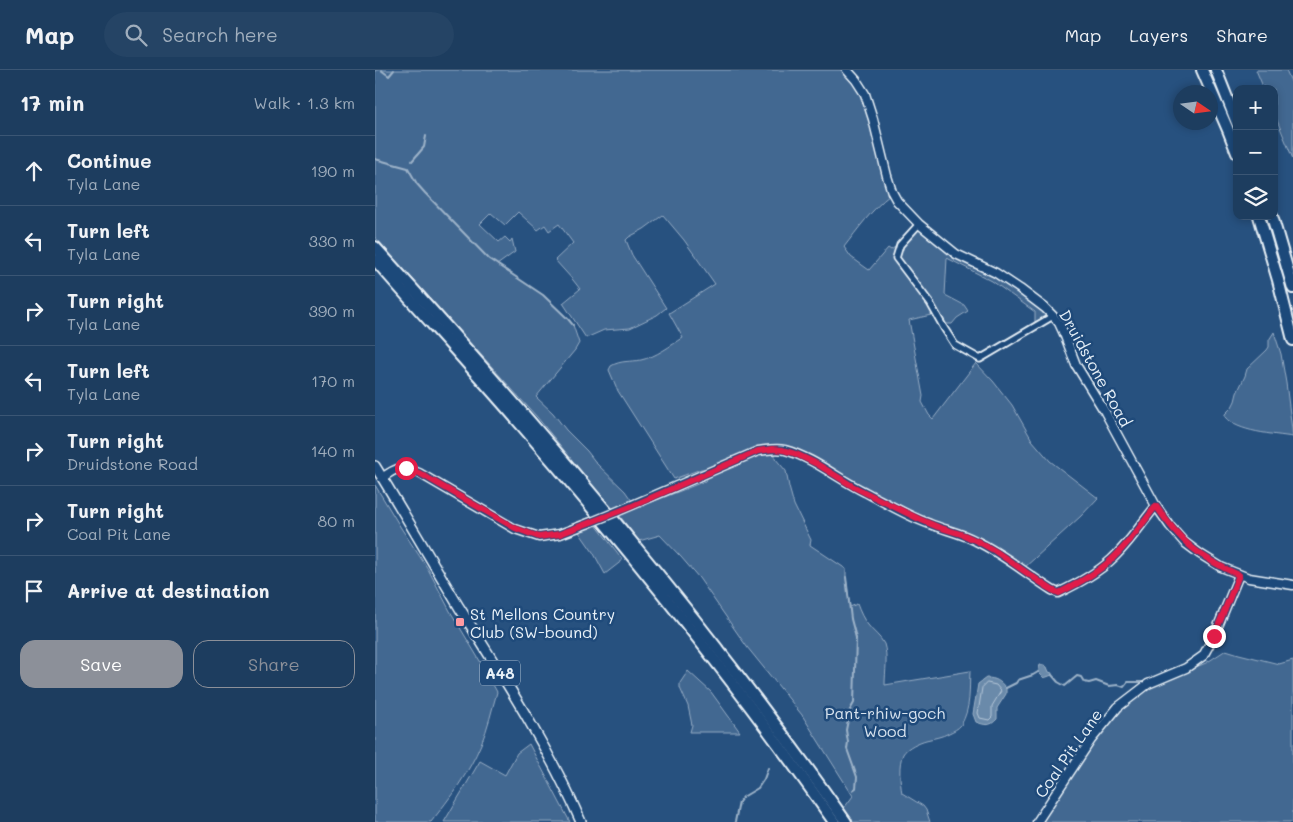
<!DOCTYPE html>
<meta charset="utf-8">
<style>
:root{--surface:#1d3d5f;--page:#254465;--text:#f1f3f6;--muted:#a0aebd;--line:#3b5674;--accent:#8c9099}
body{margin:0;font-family:Mali,sans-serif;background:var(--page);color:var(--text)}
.controls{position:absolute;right:15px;top:15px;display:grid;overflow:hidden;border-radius:10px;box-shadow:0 2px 8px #0003}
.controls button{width:45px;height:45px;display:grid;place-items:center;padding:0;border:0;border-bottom:1px solid var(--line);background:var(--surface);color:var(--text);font:25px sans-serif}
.compass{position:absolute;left:798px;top:15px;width:45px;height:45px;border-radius:50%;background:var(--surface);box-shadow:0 2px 8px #0003;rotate:103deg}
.stop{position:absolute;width:15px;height:15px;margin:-11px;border:4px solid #e11d48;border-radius:50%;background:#fff}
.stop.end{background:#e11d48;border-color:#fff;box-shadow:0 1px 5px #0008}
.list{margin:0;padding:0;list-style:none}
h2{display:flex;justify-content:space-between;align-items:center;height:65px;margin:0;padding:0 20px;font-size:21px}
h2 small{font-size:16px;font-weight:400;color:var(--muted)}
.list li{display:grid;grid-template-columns:32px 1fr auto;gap:15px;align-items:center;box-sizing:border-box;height:70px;padding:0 20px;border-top:1px solid var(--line)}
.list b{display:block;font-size:19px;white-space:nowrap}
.list p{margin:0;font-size:16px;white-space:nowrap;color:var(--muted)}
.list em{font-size:16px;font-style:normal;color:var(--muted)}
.actions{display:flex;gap:10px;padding:15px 20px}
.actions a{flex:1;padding:11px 0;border:1px solid var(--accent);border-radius:15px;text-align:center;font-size:18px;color:var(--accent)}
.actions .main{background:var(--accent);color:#fff}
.icon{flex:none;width:28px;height:28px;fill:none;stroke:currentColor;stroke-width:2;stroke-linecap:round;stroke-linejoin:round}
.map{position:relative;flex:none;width:918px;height:752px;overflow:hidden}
header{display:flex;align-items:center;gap:30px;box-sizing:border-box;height:70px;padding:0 25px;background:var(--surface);border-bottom:1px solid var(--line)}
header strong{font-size:24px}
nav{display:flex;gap:28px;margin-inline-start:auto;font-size:18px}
.search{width:350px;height:45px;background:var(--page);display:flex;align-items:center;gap:12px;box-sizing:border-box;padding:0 18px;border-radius:28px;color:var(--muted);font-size:19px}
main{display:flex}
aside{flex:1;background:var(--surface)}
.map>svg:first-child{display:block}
.green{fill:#436891;stroke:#96acc4}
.water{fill:#6b8aaa;stroke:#9db3c9}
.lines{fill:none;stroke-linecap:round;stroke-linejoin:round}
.shore{stroke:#b6c8d9;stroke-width:1}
.stream{stroke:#9db3c9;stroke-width:2}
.street-casing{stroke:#e8f1f8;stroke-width:9}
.secondary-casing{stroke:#e8f1f8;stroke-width:11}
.primary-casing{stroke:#e8f1f8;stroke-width:12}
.highway-casing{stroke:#e8f1f8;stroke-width:14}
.street{stroke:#1f4a7a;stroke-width:5.5}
.secondary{stroke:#1f4a7a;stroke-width:8}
.primary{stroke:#1f4a7a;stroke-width:9}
.highway{stroke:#1f4a7a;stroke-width:10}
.secondary-bridge-casing{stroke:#e8f1f8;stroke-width:11;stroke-linecap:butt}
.secondary-bridge{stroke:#1f4a7a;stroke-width:8}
.route{stroke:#e11d48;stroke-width:6}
.poi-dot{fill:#ff9aa2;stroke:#1f4a7a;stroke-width:2}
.labels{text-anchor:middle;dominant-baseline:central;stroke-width:5;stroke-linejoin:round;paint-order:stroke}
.shield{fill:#1f4a7a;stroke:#acbfd2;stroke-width:1}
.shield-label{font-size:15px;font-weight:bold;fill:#e8f1f8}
.street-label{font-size:16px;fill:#e8f1f8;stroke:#1f4a7a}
.poi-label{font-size:16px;fill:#e8f1f8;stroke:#1f4a7a;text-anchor:start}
.park-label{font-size:16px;fill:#d8e3ee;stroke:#1f4a7a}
</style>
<header>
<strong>Map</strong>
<div class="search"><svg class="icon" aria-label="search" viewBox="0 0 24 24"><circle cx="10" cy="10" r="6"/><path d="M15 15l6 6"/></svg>Search here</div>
<nav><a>Map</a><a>Layers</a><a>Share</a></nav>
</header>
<main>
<aside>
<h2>17 min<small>Walk · 1.3 km</small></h2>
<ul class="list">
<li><svg class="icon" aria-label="ahead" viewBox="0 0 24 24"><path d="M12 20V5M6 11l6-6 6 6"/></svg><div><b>Continue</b><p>Tyla Lane</p></div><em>190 m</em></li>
<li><svg class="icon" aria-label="left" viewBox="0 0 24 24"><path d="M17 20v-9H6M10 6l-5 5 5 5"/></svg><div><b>Turn left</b><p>Tyla Lane</p></div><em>330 m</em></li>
<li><svg class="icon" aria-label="right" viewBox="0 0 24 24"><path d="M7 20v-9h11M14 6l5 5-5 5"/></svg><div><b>Turn right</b><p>Tyla Lane</p></div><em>390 m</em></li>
<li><svg class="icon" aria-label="left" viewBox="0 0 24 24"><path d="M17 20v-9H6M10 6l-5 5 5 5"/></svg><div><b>Turn left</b><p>Tyla Lane</p></div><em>170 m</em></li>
<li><svg class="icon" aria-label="right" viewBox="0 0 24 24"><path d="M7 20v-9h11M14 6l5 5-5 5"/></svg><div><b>Turn right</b><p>Druidstone Road</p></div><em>140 m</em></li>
<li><svg class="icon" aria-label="right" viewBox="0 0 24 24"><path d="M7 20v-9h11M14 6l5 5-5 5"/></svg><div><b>Turn right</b><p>Coal Pit Lane</p></div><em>80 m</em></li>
<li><svg class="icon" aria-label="arrive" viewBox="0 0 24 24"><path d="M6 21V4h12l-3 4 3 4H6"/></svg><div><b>Arrive at destination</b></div></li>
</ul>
<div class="actions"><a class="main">Save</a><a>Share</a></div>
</aside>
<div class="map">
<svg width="918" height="752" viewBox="0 0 918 752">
<rect width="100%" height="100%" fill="#27517f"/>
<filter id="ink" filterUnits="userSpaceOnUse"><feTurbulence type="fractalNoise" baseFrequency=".02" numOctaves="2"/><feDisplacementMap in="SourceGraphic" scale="10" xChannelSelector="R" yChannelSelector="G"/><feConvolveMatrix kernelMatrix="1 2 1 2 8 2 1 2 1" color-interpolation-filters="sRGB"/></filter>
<g filter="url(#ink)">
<g class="green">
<path d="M 0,0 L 467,0 L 475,8 L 489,31 L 515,125 C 497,139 483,159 469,177 L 476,187 L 494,200 L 513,178 L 516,180 L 520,177 L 527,176 L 543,158 L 645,222 L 674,245 L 660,253 L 660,242 L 617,211 L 572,188 L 570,225 L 589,235 L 593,241 L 582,248 L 577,254 L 570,254 L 565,243 L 534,250 L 548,326 L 547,332 L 554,345 L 558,349 L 601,293 L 618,311 L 637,335 L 657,370 L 675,391 L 723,428 L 706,446 L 649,498 L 621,479 L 597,465 L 549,449 L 406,376 L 333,399 L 326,399 L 299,409 L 243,321 L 234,300 L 236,296 C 246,290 256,292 266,290 C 281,287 296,275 308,268 L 294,243 L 340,214 L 309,170 L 288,145 L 269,159 L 254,167 L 251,170 L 257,185 L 291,238 L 282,245 L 255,258 L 229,260 L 211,268 L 188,233 L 205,219 L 198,210 L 180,190 L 198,173 L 184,154 L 174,161 L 170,155 L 163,160 L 143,142 L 130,155 L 116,143 L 105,154 L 124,172 L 130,167 L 135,172 L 137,169 L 140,182 L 122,195 L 168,225 L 193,249 L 198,255 L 204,273 L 200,280 L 161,327 L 178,343 L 191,360 L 212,381 L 222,394 L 250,421 L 257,431 L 237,439 L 162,347 L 0,167 Z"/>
<path d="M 881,0 L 911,0 L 918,16 L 918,89 L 899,43 L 899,19 L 889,19 Z"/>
<path d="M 899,262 L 906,284 L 911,313 L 918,367 C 899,364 862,362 850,347 L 850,344 L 857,337 L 860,331 L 862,323 L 870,306 L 872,299 L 892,280 L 894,277 L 894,270 Z"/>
<path d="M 400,382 L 400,388 L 411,401 L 414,417 L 419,435 L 436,470 L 435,475 L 471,499 L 471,507 L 475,537 L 482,534 C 485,542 488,549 493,555 C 498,562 505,566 509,574 C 513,586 510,602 510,615 L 595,601 C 594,620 596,638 586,655 C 583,659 578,661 574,663 C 567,667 559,668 551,670 C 544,672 532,677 528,684 C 523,694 525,712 527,723 L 548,736 L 551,740 L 555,752 L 478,752 L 469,738 L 478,726 L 427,645 L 372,577 L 324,508 L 306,487 L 285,465 L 264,471 L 244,445 C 272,433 302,423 330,411 L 334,406 C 355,397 377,385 400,382 Z"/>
<path d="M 0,415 L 26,458 L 53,499 L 75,541 L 105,591 L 122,622 C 117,639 113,658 106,674 C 94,703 75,728 56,752 L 0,752 Z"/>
<path d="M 221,455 L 248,490 L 230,504 L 218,482 L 204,462 Z"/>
<path d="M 851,580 L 864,584 L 904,594 L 918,590 L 918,752 L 666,752 L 721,669 L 740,645 L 757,629 L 783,612 L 831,593 Z"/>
<path d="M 313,601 L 336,622 L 365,662 L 315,662 L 317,655 L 313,636 L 305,618 L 305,613 Z"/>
<path d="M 154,674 L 195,752 L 69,752 L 105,691 L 130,705 L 142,683 Z"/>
</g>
<g class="water">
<path d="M 665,595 L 669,595 L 672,597 L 674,602 L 677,603 L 677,605 L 669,608 L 663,602 Z"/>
<path d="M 611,608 C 621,608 625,611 631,618 L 631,624 L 622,638 L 622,649 C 615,657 610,655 601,652 L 598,644 L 603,614 Z"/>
</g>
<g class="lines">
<path class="shore" d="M 612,613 L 621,615 L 626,621 L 617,636 L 617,647 L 614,650 L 605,648 L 603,643 L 607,618 Z"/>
<g class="stream">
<path d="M 6,0 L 14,6 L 19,0"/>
<path d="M 0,89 L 33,98 L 42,114 L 50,123 L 114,189 L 168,225 L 193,249 L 198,255"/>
<path d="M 37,91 L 49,77 L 51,66"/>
<path d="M 471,507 L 476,549 L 481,568 L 479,633 L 475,640 L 471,660 L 473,672 L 472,679 L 482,707 L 481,718 L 478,720"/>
<path d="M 677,605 L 683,612 L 690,616 L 702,606 L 706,607 L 709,612 L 714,613 L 721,611 L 734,616 L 743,615 L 749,617 L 753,612 L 767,612"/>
<path d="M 631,618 L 641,613 L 643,610 L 658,605 L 663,602"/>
<path d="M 360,752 L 364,732 L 368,727 L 383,718 L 389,709 L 393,698"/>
</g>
<defs>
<path id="street" d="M 544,154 L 525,175 L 521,188 L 555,233 L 569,258 L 580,275 L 605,289 L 678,246"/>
<g id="secondary">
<path d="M 472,0 L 481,10 L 490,24 L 498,49 L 512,106 L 517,122 L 522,131 L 544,154 L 581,184 L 621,203 L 645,219 L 670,238 L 678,246 L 684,253 L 690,266 L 701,295 L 730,342 L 781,436 L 795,456 L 809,472 L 825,484 L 846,497 L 874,508 L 918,515"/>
<path d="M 7,408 C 23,396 27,396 44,403 L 140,459 L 164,467 L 185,464 L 214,453"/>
<path d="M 241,442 L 383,381 C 392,380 401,378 410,380 C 437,387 465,410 490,422 C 511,433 532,446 555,454 C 570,460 586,463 601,471 C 628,484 652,504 677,520 L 683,523 C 702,514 721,504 736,490 C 753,475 766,454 781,436"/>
<path d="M 662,752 L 716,670 L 743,637 L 773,614 L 811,598 L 828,586 L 839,566 L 864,505"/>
</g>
<path id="primary" d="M 0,396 C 29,443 56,490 84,537 C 128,607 173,676 206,752"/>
<g id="highway">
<path d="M 827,0 L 853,60 L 862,83"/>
<path d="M 841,0 L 862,53"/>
<path d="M 884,146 L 903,210 L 918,270"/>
<path d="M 897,146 L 918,218"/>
<path d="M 0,177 C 166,360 329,549 471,752"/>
<path d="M 0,190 C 49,246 100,301 148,357 C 258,484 363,615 459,752"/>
</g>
</defs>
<use href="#street" class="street-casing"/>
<use href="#secondary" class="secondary-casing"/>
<use href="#primary" class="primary-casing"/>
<use href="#highway" class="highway-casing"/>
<use href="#street" class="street"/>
<use href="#secondary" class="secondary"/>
<use href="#primary" class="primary"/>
<use href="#highway" class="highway"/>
<defs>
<path id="secondary-bridge" d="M 214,453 L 241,442"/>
</defs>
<use href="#secondary-bridge" class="secondary-bridge-casing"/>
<use href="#secondary-bridge" class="secondary-bridge"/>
</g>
</g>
<g class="lines" filter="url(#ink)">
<path class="route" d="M 31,398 L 44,403 L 140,458 L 164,467 L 185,464 L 198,459 L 255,437 L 383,381 L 398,379 L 408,380 L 421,384 L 442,394 L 479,417 L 544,449 L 563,457 L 589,465 L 604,472 L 620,481 L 677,520 L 684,523 C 702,514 721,504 736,490 C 753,475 767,454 781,436 C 806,472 823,487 864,505 L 839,566"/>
</g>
<rect class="poi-dot" x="80" y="547" width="10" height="10" rx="2.5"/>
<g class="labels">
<rect class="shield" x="105" y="590.5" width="40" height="25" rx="4"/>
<g class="shield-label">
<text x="125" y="603">A48</text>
</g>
<g class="street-label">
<text transform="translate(721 298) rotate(61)">Druidstone Road</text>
<text transform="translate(693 683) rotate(-55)">Coal Pit Lane</text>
</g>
<g class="poi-label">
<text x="95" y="543">St Mellons Country<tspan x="95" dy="18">Club (SW-bound)</tspan></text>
</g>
<g class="park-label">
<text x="510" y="642">Pant-rhiw-goch<tspan x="510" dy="18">Wood</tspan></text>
</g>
</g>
</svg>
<div class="controls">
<button>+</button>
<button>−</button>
<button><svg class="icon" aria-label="layers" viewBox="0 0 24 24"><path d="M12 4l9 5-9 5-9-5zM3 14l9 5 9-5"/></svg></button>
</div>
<svg class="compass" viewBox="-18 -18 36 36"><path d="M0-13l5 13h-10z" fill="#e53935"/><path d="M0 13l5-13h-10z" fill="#a0aebd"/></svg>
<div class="stop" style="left:31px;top:398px"></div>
<div class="stop end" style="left:839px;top:566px"></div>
</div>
</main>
